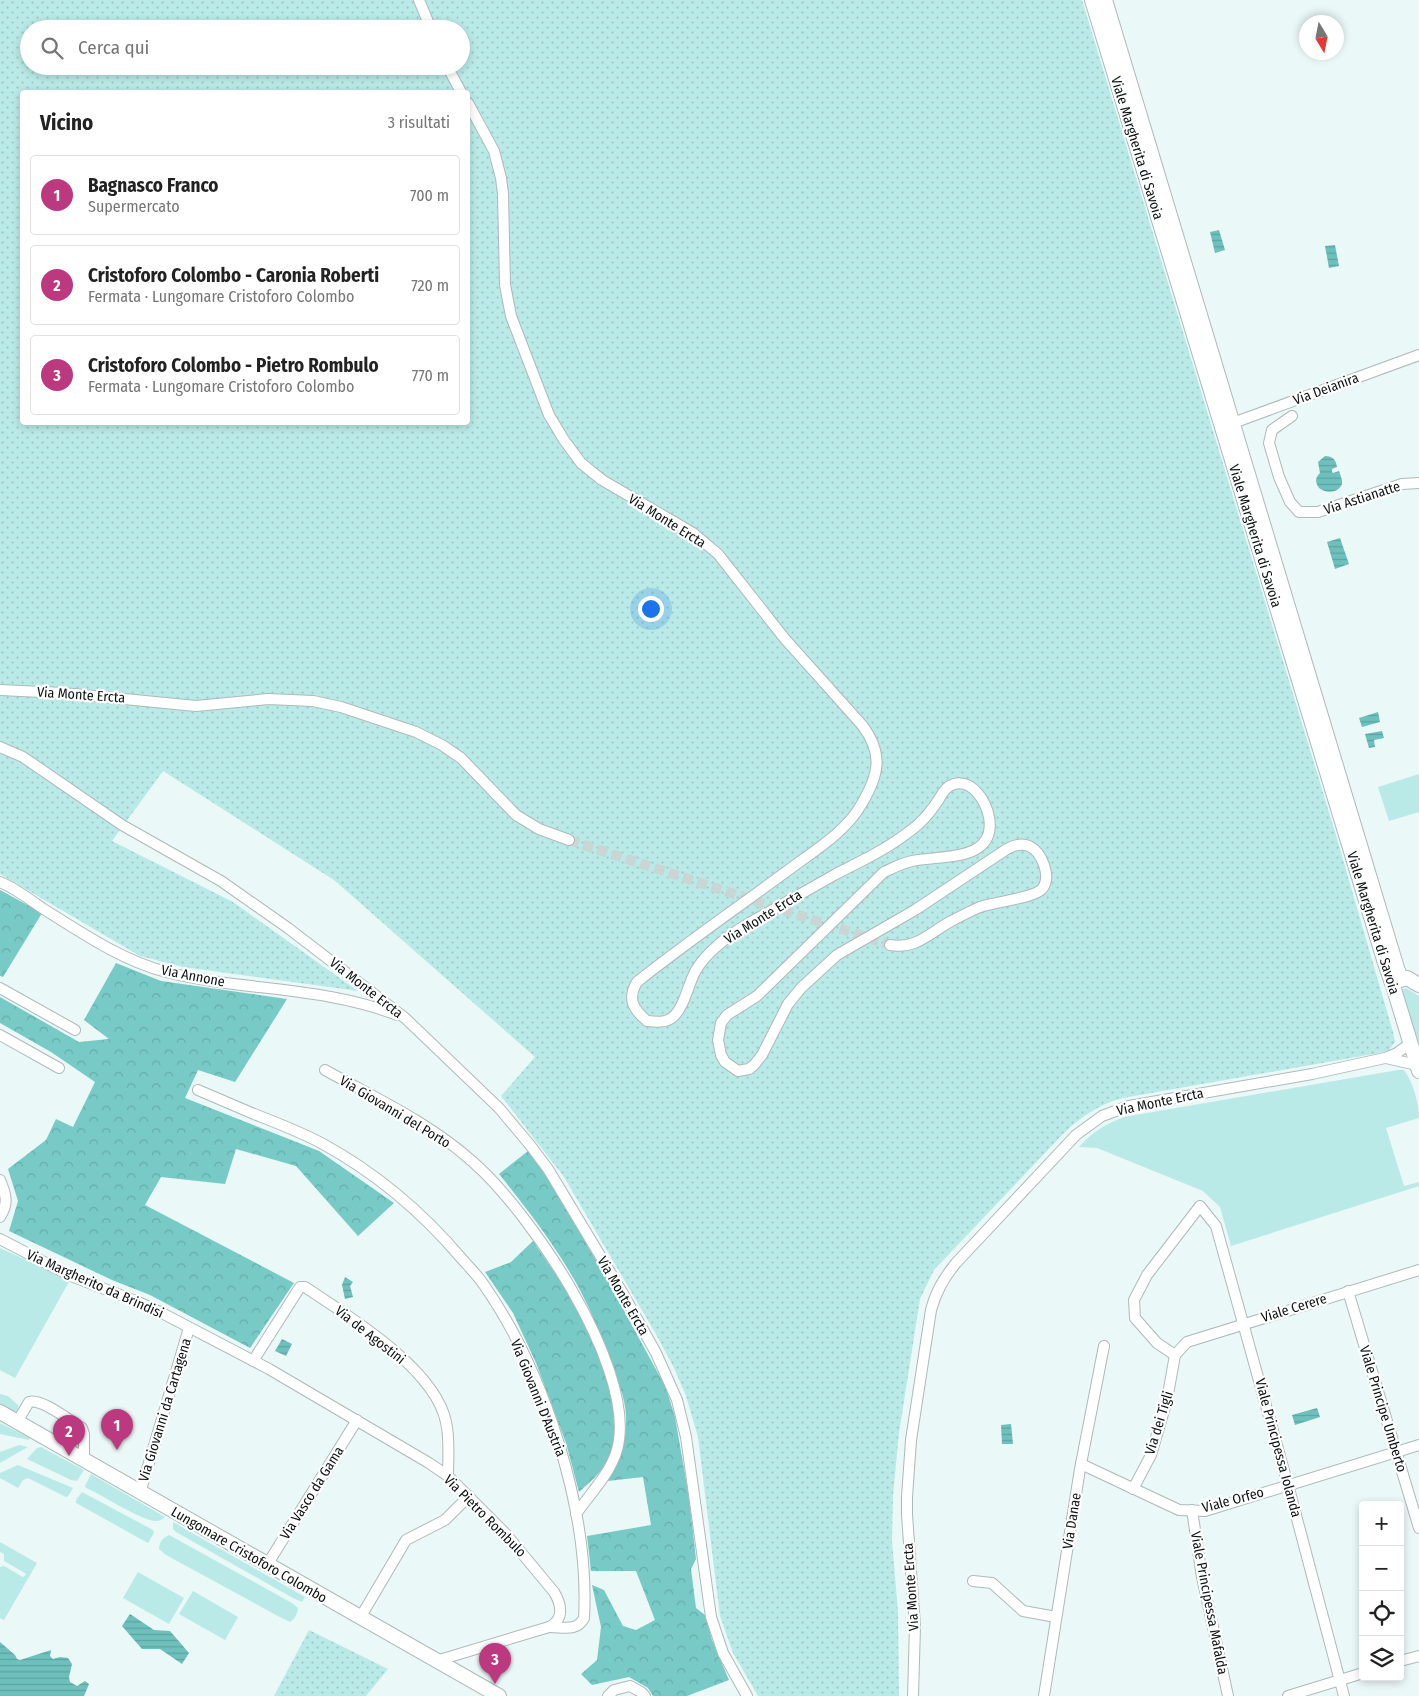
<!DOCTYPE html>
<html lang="it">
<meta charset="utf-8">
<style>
:root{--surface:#fff;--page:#f2f2f2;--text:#222;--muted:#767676;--line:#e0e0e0;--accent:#bd397f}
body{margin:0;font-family:"Fira Sans Condensed",sans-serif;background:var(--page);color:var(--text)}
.controls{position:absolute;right:15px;bottom:15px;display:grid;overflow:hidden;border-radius:5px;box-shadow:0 2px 8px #0003}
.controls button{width:45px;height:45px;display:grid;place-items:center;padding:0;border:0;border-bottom:1px solid var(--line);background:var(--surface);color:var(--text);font:25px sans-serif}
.compass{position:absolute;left:1299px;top:15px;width:45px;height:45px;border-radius:50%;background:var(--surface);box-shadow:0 2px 8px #0003;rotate:170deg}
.you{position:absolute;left:650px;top:608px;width:18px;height:18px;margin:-12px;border:4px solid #fff;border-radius:50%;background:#1a73e8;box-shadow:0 0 0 8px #1a73e833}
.badge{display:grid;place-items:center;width:32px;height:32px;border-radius:50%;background:var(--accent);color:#fff;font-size:16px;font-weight:700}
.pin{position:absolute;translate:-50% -41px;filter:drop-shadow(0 1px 2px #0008)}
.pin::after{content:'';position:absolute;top:26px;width:18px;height:15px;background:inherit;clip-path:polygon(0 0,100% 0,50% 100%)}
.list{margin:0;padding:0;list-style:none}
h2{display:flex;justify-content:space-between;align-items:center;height:65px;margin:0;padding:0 20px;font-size:21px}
h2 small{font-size:16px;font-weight:400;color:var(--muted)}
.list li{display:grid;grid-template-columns:32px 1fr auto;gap:15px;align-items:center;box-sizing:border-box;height:80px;margin:0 10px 10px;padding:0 10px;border:1px solid var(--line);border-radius:5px}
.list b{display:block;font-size:19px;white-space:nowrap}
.list p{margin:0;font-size:16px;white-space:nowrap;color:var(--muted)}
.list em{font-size:16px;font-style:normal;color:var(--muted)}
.icon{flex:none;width:28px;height:28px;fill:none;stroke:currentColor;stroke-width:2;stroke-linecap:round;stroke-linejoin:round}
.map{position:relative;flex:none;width:1419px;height:1696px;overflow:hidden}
.search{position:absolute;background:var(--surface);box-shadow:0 2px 8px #0003;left:20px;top:20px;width:450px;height:55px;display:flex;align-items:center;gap:12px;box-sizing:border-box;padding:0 18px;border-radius:28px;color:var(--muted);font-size:19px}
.panel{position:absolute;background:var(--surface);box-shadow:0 2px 8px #0003;left:20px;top:90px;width:450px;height:335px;border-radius:5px}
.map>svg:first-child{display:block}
.green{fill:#baeae7}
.forest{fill:url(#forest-crowns)}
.park{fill:url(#park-dots);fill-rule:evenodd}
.water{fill:url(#water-rules)}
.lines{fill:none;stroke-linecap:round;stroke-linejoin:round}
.street-tunnel{stroke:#c9d6d5;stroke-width:10;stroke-dasharray:10 5;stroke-linecap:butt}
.street-casing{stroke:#adbab9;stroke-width:12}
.secondary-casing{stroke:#adbab9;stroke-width:16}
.street{stroke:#fff;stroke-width:10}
.secondary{stroke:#fff;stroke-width:14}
.labels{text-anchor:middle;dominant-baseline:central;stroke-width:4.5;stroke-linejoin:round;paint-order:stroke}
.street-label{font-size:14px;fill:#0e1313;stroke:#fff}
</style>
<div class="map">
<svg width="1419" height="1696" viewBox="0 0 1419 1696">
<defs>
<pattern id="forest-crowns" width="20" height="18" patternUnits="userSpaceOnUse" patternTransform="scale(1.25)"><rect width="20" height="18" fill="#77cac5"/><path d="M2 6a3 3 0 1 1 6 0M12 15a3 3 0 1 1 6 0" fill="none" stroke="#66ada8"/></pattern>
<pattern id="park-dots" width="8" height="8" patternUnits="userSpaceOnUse" patternTransform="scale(1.25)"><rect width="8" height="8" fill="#baeae7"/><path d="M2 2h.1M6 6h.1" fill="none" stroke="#9fc8c5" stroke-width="1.8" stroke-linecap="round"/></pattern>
<pattern id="water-rules" width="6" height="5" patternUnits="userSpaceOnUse" patternTransform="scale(1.25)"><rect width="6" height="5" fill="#6dc0bc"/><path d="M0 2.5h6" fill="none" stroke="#5da4a1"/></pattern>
</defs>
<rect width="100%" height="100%" fill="#eaf8f7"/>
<g class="green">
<path d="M 1419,774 L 1419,812 L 1389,821 L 1378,787 Z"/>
<path d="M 1406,988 L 1419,996 L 1419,1046 L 1402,993 L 1402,990 Z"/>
<path d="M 1398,1070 L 1404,1070 C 1413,1082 1419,1103 1419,1118 L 1386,1128 L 1404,1186 L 1419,1182 L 1419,1186 L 1231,1246 L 1220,1207 L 1203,1191 L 1097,1148 L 1079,1147 C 1092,1132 1106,1124 1124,1117 Z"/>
<path d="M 0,1248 L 70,1280 L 15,1378 L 0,1370 Z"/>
<path d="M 0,1394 L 8,1396 L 18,1405 L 19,1411 L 12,1412 L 0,1405 Z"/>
<path d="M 0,1423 L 30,1438 L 29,1440 L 0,1434 Z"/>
<path d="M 19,1445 L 28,1447 L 0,1463 L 0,1452 Z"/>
<path d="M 41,1447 L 84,1470 L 77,1481 L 71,1480 L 27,1459 L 37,1448 Z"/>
<path d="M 18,1465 L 73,1488 L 68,1496 L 66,1497 L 28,1478 L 23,1480 L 18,1488 L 0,1478 L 0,1473 Z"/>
<path d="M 91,1474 L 165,1517 C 162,1520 159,1521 155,1521 C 138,1519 103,1495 86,1488 L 85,1486 Z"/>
<path d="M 82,1492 L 153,1530 L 154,1533 L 148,1543 L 76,1503 L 76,1500 Z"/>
<path d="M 173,1522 L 305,1597 L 302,1602 L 293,1598 L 176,1532 L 173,1529 Z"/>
<path d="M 169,1535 L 292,1603 L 298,1608 C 298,1613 294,1620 290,1622 L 276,1615 L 166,1555 L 159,1549 C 159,1543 163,1537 169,1535 Z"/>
<path d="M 0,1542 L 37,1563 L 4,1620 L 0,1618 L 0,1567 L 4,1566 L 23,1577 L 26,1575 L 25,1573 L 4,1561 L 4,1554 L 0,1552 Z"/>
<path d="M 138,1572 L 184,1598 L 169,1624 L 123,1598 Z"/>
<path d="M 193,1591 L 238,1617 L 225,1640 L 179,1614 Z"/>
</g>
<g class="forest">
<path d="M 0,890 L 42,913 L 3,977 L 0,976 Z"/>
<path d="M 116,963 L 161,981 L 287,999 L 235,1082 L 198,1070 L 185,1098 L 319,1151 L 394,1203 L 358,1236 L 296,1166 L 236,1149 L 225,1184 L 161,1177 L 145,1205 L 294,1283 L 250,1348 L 150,1295 L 112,1280 L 9,1231 L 18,1201 L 8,1169 L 46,1140 L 56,1119 L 73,1127 L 95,1082 L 51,1052 L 0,1023 L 0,997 L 79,1042 L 109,1039 L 84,1020 Z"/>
<path d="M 528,1151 L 547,1177 L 607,1279 L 666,1388 L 675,1417 L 689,1497 L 696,1559 L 691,1569 L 696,1608 L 705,1615 L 712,1640 L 729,1680 L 687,1696 L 653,1696 L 648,1688 L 629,1677 L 592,1685 L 581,1674 L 597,1660 L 601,1627 L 592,1585 L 604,1590 L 623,1626 L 636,1630 L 655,1620 L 636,1571 L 591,1571 L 587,1536 L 651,1525 L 643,1477 L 608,1481 C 620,1460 627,1440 626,1416 C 625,1396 617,1379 610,1361 C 602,1337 592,1313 580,1290 C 558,1249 529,1211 499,1174 Z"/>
<path d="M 533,1241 C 544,1258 557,1274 567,1292 C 590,1332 632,1416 607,1461 C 601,1473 589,1483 579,1492 L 566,1443 L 536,1363 L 513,1313 L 485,1272 L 511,1262 Z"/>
</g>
<g class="park">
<path d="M 0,0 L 1082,0 L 1335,832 L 1393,1032 L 1395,1042 L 1389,1050 L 1379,1053 L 1123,1098 C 1100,1104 1082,1116 1064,1133 L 934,1270 L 920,1299 L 899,1433 L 893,1496 L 892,1541 L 898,1612 L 899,1696 L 758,1696 L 733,1653 L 720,1616 L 698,1437 L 686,1396 L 674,1368 L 657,1336 L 564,1177 L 501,1096 L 535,1057 L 334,880 L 163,771 L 112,841 L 233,902 L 358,991 L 183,967 L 140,956 L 0,874 ZM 29,29 L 461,29 L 461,66 L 29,66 ZM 22,92 L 468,92 L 468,422 L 22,422 Z"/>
<path d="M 309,1630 L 388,1669 L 366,1696 L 274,1696 Z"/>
</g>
<g class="water">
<path d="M 1219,230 L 1225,250 L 1215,253 L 1210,232 Z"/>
<path d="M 1335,245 L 1339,266 L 1329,268 L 1325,246 Z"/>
<path d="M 1325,456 C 1333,456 1336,460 1337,467 L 1332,469 L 1332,472 L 1333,473 L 1339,471 C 1340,475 1343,480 1342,484 C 1338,494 1325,493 1319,488 C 1315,482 1315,478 1320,473 L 1318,462 Z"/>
<path d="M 1340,538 L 1349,564 L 1335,569 L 1327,542 Z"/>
<path d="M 1378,712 L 1380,722 L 1362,727 L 1359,718 Z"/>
<path d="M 1382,731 L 1384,738 L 1374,740 L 1375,747 L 1369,748 L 1365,734 Z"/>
<path d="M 345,1277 L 353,1282 L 350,1286 L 353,1297 L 345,1299 L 342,1285 Z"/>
<path d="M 282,1339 L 292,1344 L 286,1356 L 275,1351 Z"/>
<path d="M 1317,1408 L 1320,1417 L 1295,1425 L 1292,1415 Z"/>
<path d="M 1011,1424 L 1013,1444 L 1002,1444 L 1001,1425 Z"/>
<path d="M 130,1614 L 154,1630 L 170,1631 L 189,1653 L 182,1664 L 160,1649 L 142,1649 L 122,1626 Z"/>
<path d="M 0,1642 L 15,1655 L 17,1659 L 20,1660 L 51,1650 L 50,1656 L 53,1659 L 60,1657 L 68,1658 L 72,1664 L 69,1677 L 70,1682 L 77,1686 L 85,1681 L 89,1684 L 84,1696 L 0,1696 Z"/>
</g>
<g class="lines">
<path class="street-tunnel" d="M 569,840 L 890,945"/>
<defs>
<g id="street">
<path d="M 419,0 L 431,29"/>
<path d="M 447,66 L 461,92"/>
<path d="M 468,103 L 494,151 L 501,178 L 503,194 L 505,285 L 511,316 L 549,415 L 564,440 L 581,463 L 602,480 L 693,533 L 718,554 L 785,639 L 862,725 C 884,754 879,775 861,805 C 845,833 812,852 787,871 C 737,908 686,943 637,982 C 627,999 633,1009 647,1021 C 656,1022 666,1023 673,1017 C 685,1006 688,984 696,970 C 701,962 709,953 716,947 C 731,933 749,923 767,913 C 790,900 813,887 836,874 C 855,864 875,855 893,843 C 914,829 925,821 939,799 C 942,793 947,786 954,784 C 973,779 986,802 989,817 C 997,863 939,855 912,861 C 902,863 893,868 884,872 L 757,996 L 727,1015 L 721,1023 L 718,1040 L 721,1055 L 725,1062 L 738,1071 L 749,1069 L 754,1065 L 762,1055 L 788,1004 L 801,988 L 837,955 L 915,910 L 1007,849 C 1014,845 1021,843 1029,846 C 1042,852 1052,877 1042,889 C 1034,898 994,902 980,907 C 968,912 957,918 946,924 C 927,936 914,949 890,945"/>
<path d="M 1292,416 L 1272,430 L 1269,443 L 1279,477 L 1290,502 L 1299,512 L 1318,512 L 1402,484 L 1419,483"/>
<path d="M 1233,423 L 1419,355"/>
<path d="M 0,690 L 63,693 L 196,706 L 268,699 L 313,701 L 341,707 L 416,732 L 442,745 L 461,758 L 516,815 L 539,829 L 569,840"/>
<path d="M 0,747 L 23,757 L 122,825 L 221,881 L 288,928 L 405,1018 L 499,1108 L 530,1145 L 548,1169 L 622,1292 L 656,1353 L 677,1400 L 686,1437 L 711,1617 L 723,1653 L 747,1696"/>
<path d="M 0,882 C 15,888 29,899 42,908 C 82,933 121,960 166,972 C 242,991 323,986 397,1015"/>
<path d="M 0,988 L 75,1030"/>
<path d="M 0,1035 L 59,1068"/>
<path d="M 1386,1058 L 1417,1065"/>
<path d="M 325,1070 C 375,1098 430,1123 473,1162 C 531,1213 630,1360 619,1440 C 616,1468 592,1491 576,1514"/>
<path d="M 198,1090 C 217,1098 235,1106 254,1114 C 277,1123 301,1132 323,1144 C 376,1173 423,1213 462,1259 C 470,1268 478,1276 484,1285 C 545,1373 590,1511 584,1618 C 577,1632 563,1627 550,1627"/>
<path d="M 0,1180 C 6,1194 9,1203 0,1217"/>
<path d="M 0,1239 L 71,1276 L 136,1301 L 160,1312 L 269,1369 L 429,1463 L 448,1476 L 505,1533 L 554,1592 C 562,1605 564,1620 549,1627 L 436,1661"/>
<path d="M 1348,1291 L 1419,1528"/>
<path d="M 1175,1355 L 1157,1343 L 1135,1318 L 1134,1300 L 1147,1275 L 1200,1206 L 1216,1226 L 1288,1485 L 1344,1696"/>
<path d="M 1175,1355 L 1187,1342 L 1419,1270"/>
<path d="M 253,1361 L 300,1287 L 305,1287 C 348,1316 435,1368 446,1422 C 450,1439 448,1458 448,1476"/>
<path d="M 17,1422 L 29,1402 C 42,1398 70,1421 82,1428 L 84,1434 L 84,1460"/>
<path d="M 1081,1464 L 1179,1510 L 1205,1511 L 1419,1445"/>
<path d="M 1133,1489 L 1151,1455 L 1167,1400 L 1175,1355"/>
<path d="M 140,1493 L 189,1328"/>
<path d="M 1192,1510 L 1202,1577 L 1228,1696"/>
<path d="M 267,1565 L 357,1420"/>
<path d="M 973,1581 L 992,1583 L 1023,1611 L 1056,1617"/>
<path d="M 360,1618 L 406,1540 L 445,1520 L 469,1496"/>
<path d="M 1400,1661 L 1419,1656"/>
<path d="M 608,1696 L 614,1690 L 630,1686 L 641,1692 L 645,1696"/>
<path d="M 913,1696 L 915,1626 L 907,1515 L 907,1497 L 911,1440 L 931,1310 C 936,1291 944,1278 956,1263 L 1076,1135 L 1102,1116 L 1129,1106 L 1312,1074 L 1385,1058 L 1397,1053 L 1411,1043"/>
<path d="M 1044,1696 L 1080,1469 L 1104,1346"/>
<path d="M 1288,1696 L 1363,1673"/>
</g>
<g id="secondary">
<path d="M 1092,0 L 1385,963 L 1394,989 L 1419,1071"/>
<path d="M 1105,0 L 1397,968 L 1400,976 L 1404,978"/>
<path d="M 1397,981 L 1407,978 L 1419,985"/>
<path d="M 0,1412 L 499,1696"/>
</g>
</defs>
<use href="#street" class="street-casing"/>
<use href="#secondary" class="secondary-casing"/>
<use href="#street" class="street"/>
<use href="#secondary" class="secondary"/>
</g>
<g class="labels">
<g class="street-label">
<text transform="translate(1137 148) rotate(73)">Viale Margherita di Savoia</text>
<text transform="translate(1326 389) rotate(-20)">Via Deianira</text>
<text transform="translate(1362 498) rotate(-18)">Via Astianatte</text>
<text transform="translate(667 521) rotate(32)">Via Monte Ercta</text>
<text transform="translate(1255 536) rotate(73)">Viale Margherita di Savoia</text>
<text transform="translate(81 695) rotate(4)">Via Monte Ercta</text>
<text transform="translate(763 917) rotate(-32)">Via Monte Ercta</text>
<text transform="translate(1373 923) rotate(73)">Viale Margherita di Savoia</text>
<text transform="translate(193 976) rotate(11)">Via Annone</text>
<text transform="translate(366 988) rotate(38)">Via Monte Ercta</text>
<text transform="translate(1160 1102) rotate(-12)">Via Monte Ercta</text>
<text transform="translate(395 1112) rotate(31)">Via Giovanni del Porto</text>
<text transform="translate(95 1284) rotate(24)">Via Margherito da Brindisi</text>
<text transform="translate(623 1296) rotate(60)">Via Monte Ercta</text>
<text transform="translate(1294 1308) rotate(-17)">Viale Cerere</text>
<text transform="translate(370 1335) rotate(38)">Via de Agostini</text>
<text transform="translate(538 1398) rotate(68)">Via Giovanni D'Austria</text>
<text transform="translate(1383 1409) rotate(73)">Viale Principe Umberto</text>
<text transform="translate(165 1410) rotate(-73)">Via Giovanni da Cartagena</text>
<text transform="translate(1159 1423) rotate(-73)">Via dei Tigli</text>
<text transform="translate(1278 1448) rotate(75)">Viale Principessa Iolanda</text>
<text transform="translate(312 1493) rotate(-58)">Via Vasco da Gama</text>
<text transform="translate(1233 1500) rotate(-15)">Viale Orfeo</text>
<text transform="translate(485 1516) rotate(45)">Via Pietro Rombulo</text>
<text transform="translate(1072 1521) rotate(-81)">Via Danae</text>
<text transform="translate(249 1555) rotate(30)">Lungomare Cristoforo Colombo</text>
<text transform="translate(911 1587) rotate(-94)">Via Monte Ercta</text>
<text transform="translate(1209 1603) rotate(79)">Viale Principessa Mafalda</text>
</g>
</g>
</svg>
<div class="controls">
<button>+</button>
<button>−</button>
<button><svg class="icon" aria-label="locate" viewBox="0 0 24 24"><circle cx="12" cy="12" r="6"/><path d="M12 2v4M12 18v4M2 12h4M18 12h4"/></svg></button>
<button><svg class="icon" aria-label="layers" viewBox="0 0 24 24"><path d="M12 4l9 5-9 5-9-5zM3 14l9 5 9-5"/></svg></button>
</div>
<svg class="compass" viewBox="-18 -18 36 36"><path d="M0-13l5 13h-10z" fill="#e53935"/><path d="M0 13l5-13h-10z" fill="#767676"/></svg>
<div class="you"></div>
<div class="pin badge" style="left:117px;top:1450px">1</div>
<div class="pin badge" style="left:69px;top:1456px">2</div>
<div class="pin badge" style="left:495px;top:1684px">3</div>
<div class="search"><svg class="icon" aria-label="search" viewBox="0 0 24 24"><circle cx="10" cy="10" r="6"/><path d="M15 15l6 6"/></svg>Cerca qui</div>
<section class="panel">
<h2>Vicino<small>3 risultati</small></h2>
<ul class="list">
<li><span class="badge">1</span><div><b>Bagnasco Franco</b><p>Supermercato</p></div><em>700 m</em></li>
<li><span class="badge">2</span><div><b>Cristoforo Colombo - Caronia Roberti</b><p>Fermata · Lungomare Cristoforo Colombo</p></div><em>720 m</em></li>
<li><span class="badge">3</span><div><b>Cristoforo Colombo - Pietro Rombulo</b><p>Fermata · Lungomare Cristoforo Colombo</p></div><em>770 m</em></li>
</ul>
</section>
</div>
